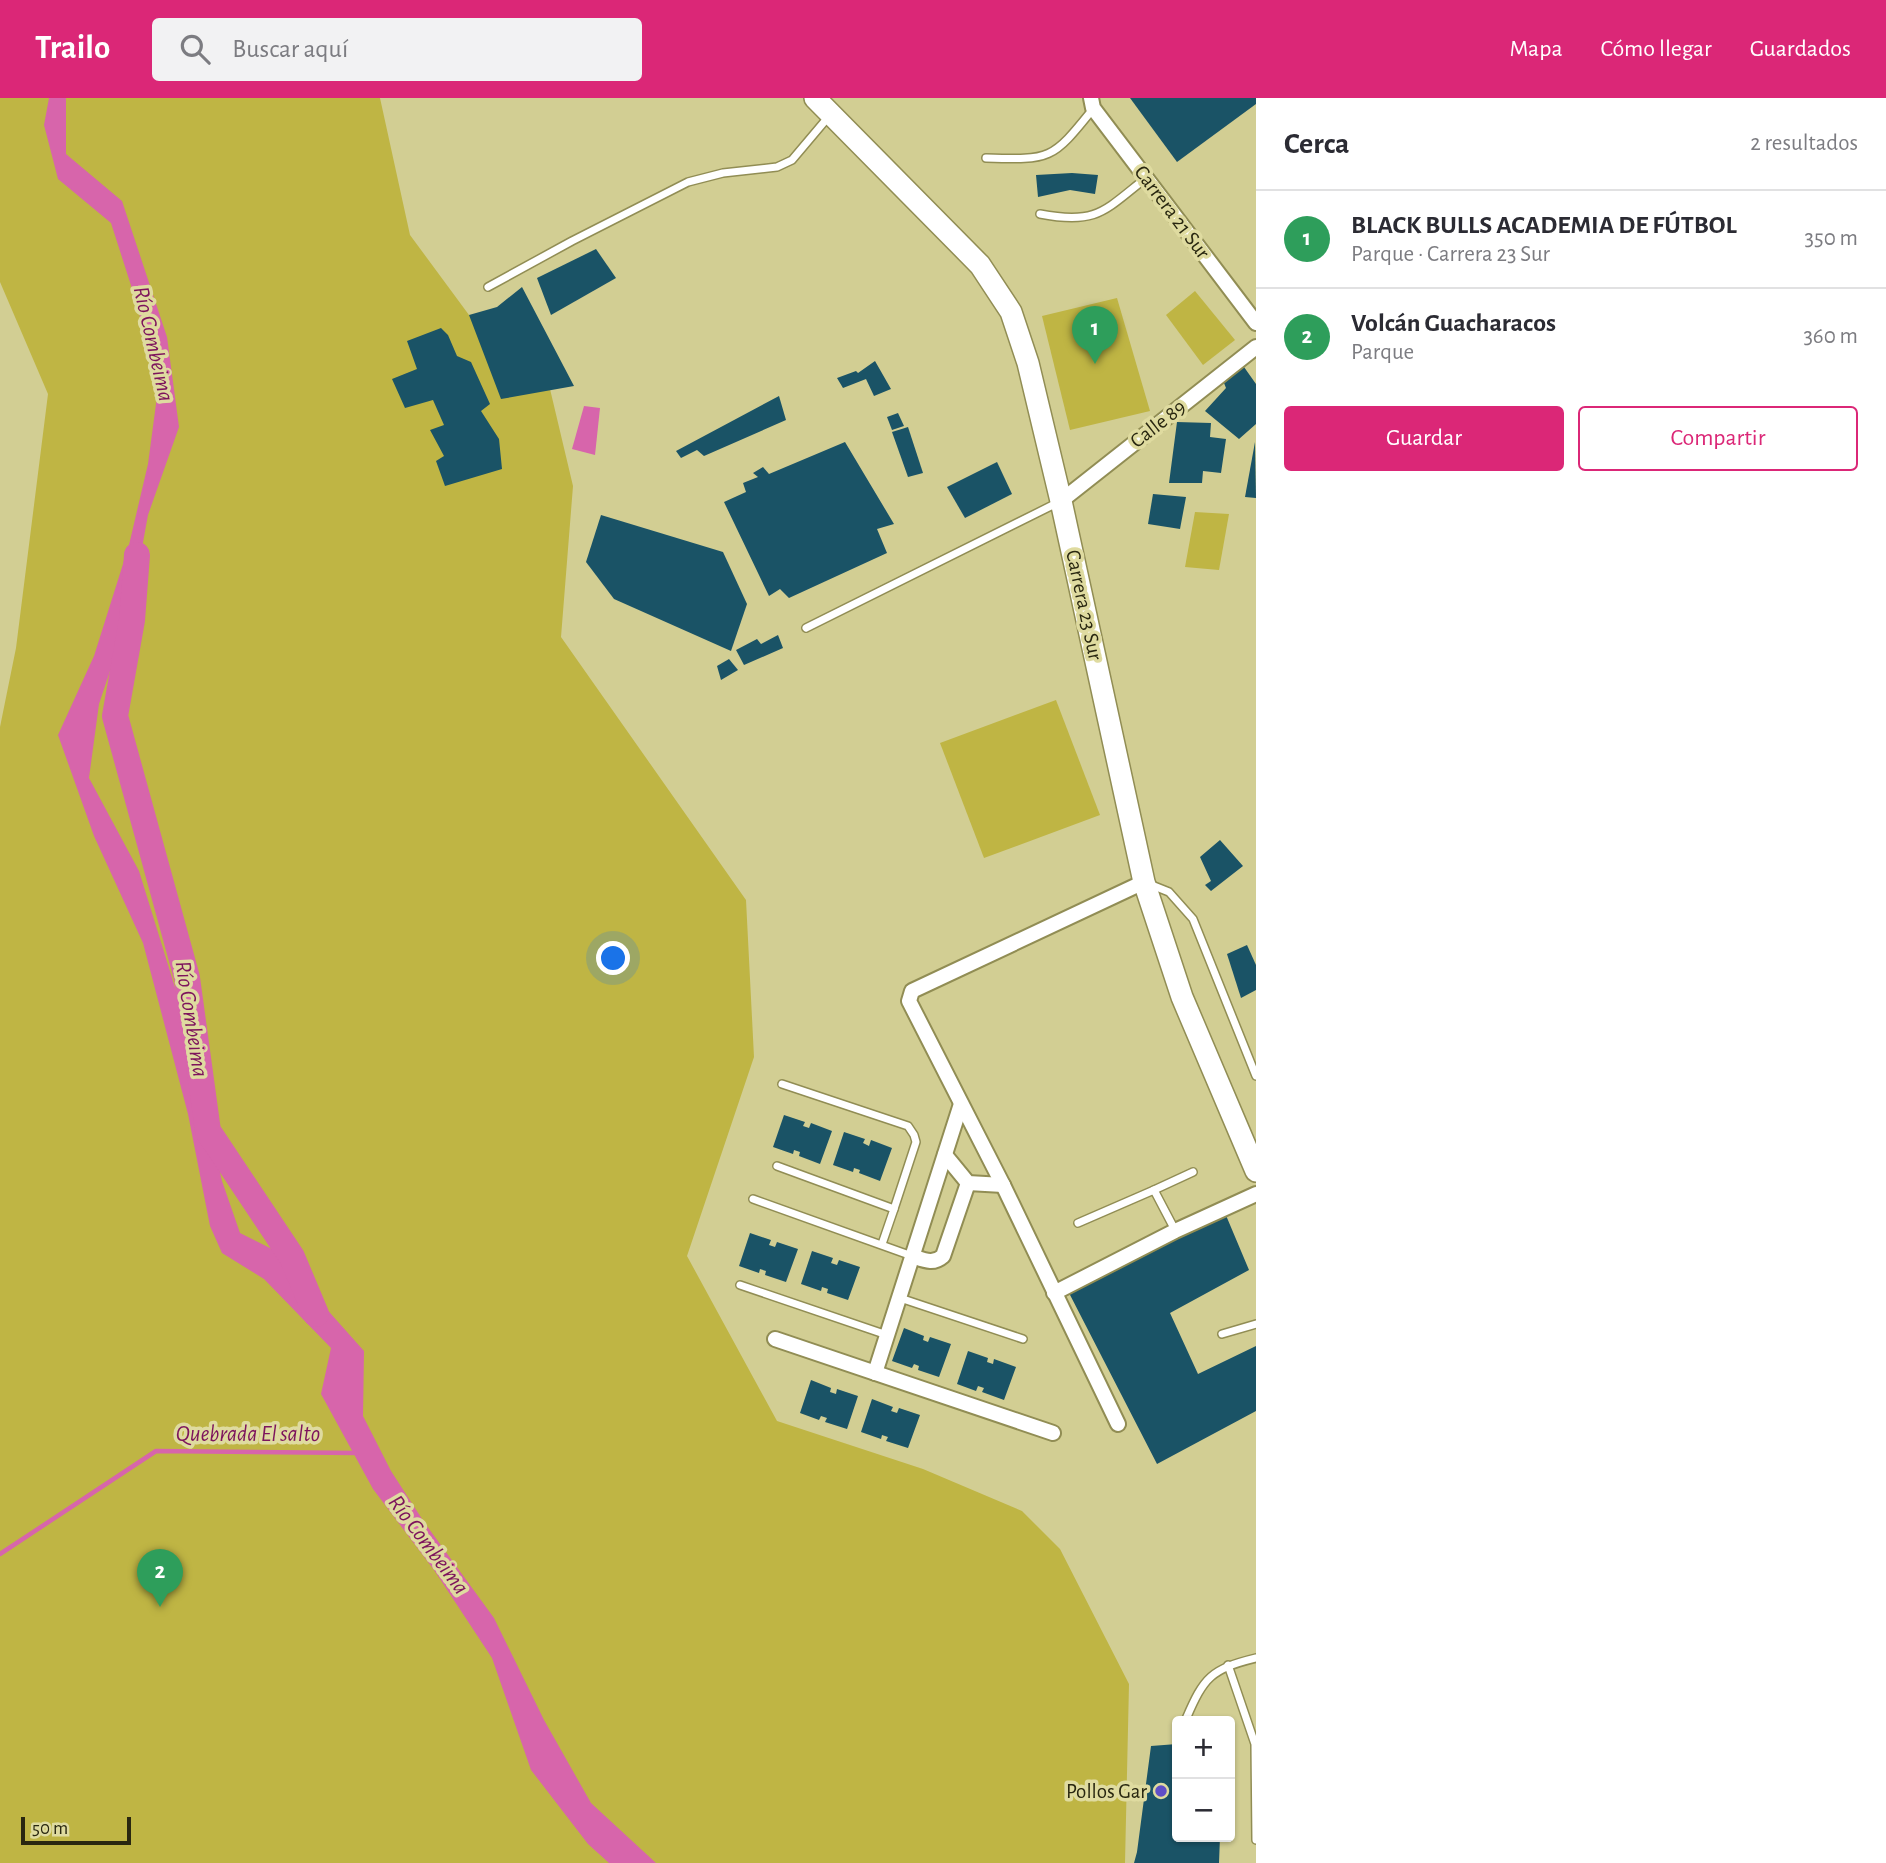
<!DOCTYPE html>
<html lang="es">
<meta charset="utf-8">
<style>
:root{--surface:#fff;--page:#f2f2f3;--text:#2b2b33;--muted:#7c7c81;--line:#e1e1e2;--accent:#db2777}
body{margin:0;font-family:"Alegreya Sans",sans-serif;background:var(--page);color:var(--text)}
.controls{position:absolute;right:21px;bottom:21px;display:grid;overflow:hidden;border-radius:7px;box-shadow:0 2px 5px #0004}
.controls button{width:63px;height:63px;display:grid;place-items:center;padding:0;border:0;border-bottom:2px solid var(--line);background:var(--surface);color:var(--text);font:35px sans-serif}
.scale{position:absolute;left:21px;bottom:18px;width:110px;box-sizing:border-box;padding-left:7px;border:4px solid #292710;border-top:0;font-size:19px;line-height:24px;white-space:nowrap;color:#292710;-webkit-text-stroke:5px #dfdba0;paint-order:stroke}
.you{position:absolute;left:614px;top:861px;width:24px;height:24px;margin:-18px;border:5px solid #fff;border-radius:50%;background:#1a73e8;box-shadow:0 0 0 10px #1a73e833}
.badge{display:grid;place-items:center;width:46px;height:46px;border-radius:50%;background:var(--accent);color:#fff;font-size:23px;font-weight:700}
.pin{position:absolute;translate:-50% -58px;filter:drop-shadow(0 2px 4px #0008)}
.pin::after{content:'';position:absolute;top:37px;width:24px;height:21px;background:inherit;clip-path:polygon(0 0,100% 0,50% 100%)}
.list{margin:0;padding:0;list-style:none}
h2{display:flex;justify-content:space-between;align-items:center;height:91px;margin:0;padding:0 28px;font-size:30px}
h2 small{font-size:23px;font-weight:400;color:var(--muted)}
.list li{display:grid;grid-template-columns:46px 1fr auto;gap:21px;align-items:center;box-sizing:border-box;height:98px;padding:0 28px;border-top:2px solid var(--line)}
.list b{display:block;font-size:26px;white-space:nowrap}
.list p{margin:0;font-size:23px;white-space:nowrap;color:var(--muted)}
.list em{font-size:23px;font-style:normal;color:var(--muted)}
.actions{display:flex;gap:14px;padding:21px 28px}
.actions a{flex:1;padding:16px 0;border:2px solid var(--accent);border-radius:7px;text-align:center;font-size:24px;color:var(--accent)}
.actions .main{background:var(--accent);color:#fff}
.icon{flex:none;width:38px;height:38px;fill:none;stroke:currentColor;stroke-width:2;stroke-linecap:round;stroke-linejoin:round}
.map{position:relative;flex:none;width:1256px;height:1765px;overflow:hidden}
header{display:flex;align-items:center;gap:42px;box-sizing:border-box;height:98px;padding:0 35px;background:var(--accent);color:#fff}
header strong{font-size:33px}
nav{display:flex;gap:38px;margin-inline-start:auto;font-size:24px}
.search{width:490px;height:63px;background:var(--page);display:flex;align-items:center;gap:18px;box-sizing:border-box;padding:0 24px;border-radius:7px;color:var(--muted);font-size:26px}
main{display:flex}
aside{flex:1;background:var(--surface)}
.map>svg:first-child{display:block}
.green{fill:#bfb544}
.water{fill:#d765ab}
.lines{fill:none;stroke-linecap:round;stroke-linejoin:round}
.stream{stroke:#d765ab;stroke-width:4.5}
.river{stroke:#d765ab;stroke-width:26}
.building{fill:#1a5366}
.lane-casing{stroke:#918d54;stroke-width:10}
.street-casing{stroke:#918d54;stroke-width:18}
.secondary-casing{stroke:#918d54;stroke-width:24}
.lane{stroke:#fff;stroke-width:7}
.street{stroke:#fff;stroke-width:14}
.secondary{stroke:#fff;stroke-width:21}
.poi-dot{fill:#604fc7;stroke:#dfdba0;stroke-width:2.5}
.labels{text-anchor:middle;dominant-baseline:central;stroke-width:7;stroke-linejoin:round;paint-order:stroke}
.street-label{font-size:21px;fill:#292710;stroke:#dfdba0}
.poi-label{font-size:21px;fill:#292710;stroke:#dfdba0;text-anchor:end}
.water-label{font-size:23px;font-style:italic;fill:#7d145c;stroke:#dfdba0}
</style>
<header>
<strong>Trailo</strong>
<div class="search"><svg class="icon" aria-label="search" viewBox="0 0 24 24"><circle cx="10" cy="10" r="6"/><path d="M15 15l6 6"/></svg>Buscar aquí</div>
<nav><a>Mapa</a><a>Cómo llegar</a><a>Guardados</a></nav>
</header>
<main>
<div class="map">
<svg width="1256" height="1765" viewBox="0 0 1256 1765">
<rect width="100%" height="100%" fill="#d2ce93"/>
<g class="green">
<path d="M 0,0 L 380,0 L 410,137 L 469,217 L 550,291 L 573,388 L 561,539 L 746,802 L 754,959 L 687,1158 L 777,1323 L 923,1371 L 1022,1413 L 1060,1451 L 1129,1586 L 1125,1765 L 0,1765 L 0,629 L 16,550 L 48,296 L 0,184 Z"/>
<path d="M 1195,193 L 1235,242 L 1203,267 L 1166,217 Z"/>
<path d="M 1117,200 L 1150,313 L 1070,332 L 1042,218 Z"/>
<path d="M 1195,414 L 1229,416 L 1219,472 L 1185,469 Z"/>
<path d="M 1056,602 L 1100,717 L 984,760 L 940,645 Z"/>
</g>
<g class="water">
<path d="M 49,0 L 66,0 L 66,56 L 122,103 L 167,239 L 179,329 L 148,417 L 131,510 L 99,606 L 89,680 L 139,773 L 186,925 L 222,1083 L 240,1135 L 274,1152 L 364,1253 L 363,1318 L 391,1373 L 424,1424 L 494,1520 L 544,1622 L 591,1705 L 656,1765 L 609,1765 L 588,1746 L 531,1672 L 492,1560 L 434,1472 L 373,1391 L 321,1296 L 331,1250 L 264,1181 L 222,1155 L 210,1128 L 188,1016 L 143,845 L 94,738 L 58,637 L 94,558 L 129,447 L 148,366 L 158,291 L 136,203 L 111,125 L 58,81 L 44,27 Z"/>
<path d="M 584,308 L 600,310 L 595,357 L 572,351 Z"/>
</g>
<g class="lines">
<path class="stream" d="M 0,1456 L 156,1353 L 357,1355"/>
<path class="river" d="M 137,457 L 132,522 L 115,618 L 187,880 L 208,1033 L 292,1159 L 316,1216"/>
</g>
<g class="building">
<path d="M 1130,0 L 1256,0 L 1256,6 L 1177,64 Z"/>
<path d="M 1072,75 L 1098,77 L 1095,96 L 1070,92 L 1038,99 L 1036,77 Z"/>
<path d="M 596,151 L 616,180 L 551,217 L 537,180 Z"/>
<path d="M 522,189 L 574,288 L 501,301 L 469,217 L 497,209 Z"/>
<path d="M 441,230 L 448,237 L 457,258 L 471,264 L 490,306 L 481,313 L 499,341 L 502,371 L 445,388 L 436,363 L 444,358 L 430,332 L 444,327 L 433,302 L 405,310 L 392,281 L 417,271 L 407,243 Z"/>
<path d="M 875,263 L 891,291 L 874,298 L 866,281 L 843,290 L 837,280 L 856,273 L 858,275 Z"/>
<path d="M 1244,269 L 1256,286 L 1256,326 L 1239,341 L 1205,313 L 1226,290 L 1224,285 Z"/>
<path d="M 779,298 L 786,322 L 704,358 L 697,352 L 681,360 L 676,353 Z"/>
<path d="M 898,315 L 904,328 L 892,332 L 887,319 Z"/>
<path d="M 1177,324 L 1211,325 L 1210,339 L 1226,341 L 1221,375 L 1203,373 L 1202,385 L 1169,385 Z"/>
<path d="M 908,329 L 923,375 L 908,379 L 892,334 Z"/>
<path d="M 845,344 L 894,426 L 877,431 L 887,455 L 789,500 L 780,491 L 769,498 L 724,404 L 746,394 L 743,385 L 758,379 L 753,375 L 763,369 L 769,376 Z"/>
<path d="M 1255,344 L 1256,400 L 1245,399 Z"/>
<path d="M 997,364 L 1012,396 L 965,420 L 947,389 Z"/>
<path d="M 1153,396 L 1186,399 L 1180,431 L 1148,426 Z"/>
<path d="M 601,417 L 723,454 L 747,506 L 731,553 L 614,501 L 586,464 Z"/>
<path d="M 778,537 L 783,550 L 744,567 L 736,552 L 757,541 L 761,546 Z"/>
<path d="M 729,561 L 738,572 L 721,582 L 717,568 Z"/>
<path d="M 1220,742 L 1243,768 L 1211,793 L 1205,787 L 1211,783 L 1200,759 Z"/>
<path d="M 1247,847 L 1256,867 L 1256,892 L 1241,900 L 1227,856 Z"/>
<path d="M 784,1017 L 805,1024 L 803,1028 L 809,1030 L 811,1025 L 832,1033 L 820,1066 L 799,1058 L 800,1054 L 794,1052 L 793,1056 L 773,1049 Z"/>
<path d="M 844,1034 L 865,1041 L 863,1045 L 869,1048 L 871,1042 L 892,1050 L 880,1083 L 859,1075 L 860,1072 L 854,1070 L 853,1074 L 833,1067 Z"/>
<path d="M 1225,1115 L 1249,1172 L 1170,1215 L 1198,1276 L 1256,1248 L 1256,1313 L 1157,1366 L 1068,1193 Z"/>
<path d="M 750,1135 L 771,1142 L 769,1147 L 775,1149 L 777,1144 L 798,1151 L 786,1184 L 765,1177 L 766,1173 L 760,1171 L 759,1175 L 739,1168 Z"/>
<path d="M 812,1153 L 833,1160 L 831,1165 L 837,1167 L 839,1162 L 860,1169 L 848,1202 L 827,1195 L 828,1191 L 822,1189 L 821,1193 L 801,1186 Z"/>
<path d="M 904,1230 L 924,1238 L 923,1242 L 928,1244 L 930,1239 L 951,1246 L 939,1279 L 918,1272 L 919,1268 L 914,1266 L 912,1270 L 892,1263 Z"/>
<path d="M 968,1253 L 988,1260 L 987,1264 L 993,1266 L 994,1261 L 1016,1269 L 1004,1302 L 982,1294 L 984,1290 L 978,1288 L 976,1293 L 957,1286 Z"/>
<path d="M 811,1282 L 831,1290 L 830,1294 L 836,1296 L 837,1291 L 858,1298 L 847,1331 L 825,1324 L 827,1320 L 821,1318 L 819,1322 L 800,1315 Z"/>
<path d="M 872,1301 L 893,1309 L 891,1313 L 897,1315 L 899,1310 L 920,1317 L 908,1350 L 886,1343 L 888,1339 L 882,1337 L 881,1341 L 861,1334 Z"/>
<path d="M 1177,1646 L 1177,1739 L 1220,1739 L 1219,1765 L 1134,1765 L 1137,1754 L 1151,1648 Z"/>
</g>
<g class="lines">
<defs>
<g id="lane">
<path d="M 986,60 C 1051,62 1052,62 1093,11"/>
<path d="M 1040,116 C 1097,127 1104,113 1146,80"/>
<path d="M 488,189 L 572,143 L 688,84 L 723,75 L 777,69 L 792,62 L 830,17"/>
<path d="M 806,530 L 1057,405"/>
<path d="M 1149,786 L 1169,794 L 1193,821 L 1256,978"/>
<path d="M 782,986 L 908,1028 L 914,1037 L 916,1044 L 894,1111"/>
<path d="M 777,1068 L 894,1111 L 882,1146"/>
<path d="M 1154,1092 L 1193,1074"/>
<path d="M 753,1101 L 912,1158"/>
<path d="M 1078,1125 L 1154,1092 L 1175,1132"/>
<path d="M 740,1187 L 887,1237"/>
<path d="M 900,1200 L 1023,1241"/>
<path d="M 1222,1236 L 1256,1226"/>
<path d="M 1228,1567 L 1255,1646 L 1256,1742"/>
<path d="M 1186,1621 C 1204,1579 1211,1571 1256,1560"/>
</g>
<g id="street">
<path d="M 1091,0 L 1093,10 L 1256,225"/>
<path d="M 1061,403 L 1256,249"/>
<path d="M 945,1057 L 968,1085 L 1003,1087"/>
<path d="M 912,1158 C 924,1162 933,1167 943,1158 L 968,1085"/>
<path d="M 1054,1195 L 1175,1133 L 1256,1096"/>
<path d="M 775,1241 L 1053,1335"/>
<path d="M 875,1275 L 961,1006"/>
<path d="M 1118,1326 L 1003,1087 L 909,903 L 912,893 L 1144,784"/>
</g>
<path id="secondary" d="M 815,0 L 980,167 L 1011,214 L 1028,265 L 1061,403 L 1144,784 L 1182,899 L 1256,1073"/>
</defs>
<use href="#lane" class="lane-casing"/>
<use href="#street" class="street-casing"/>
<use href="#secondary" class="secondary-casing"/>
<use href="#lane" class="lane"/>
<use href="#street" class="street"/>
<use href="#secondary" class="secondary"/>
</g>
<circle class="poi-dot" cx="1161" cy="1693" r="7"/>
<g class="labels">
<g class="street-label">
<text transform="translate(1172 114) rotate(53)">Carrera 21 Sur</text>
<text transform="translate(1158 326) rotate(-38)">Calle 89</text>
<text transform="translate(1084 507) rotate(78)">Carrera 23 Sur</text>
</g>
<g class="poi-label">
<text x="1147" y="1693">Pollos Gar</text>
</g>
<g class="water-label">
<text transform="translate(153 246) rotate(77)">Río Combeima</text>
<text transform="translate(191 921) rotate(81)">Río Combeima</text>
<text x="248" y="1336">Quebrada El salto</text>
<text transform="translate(428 1447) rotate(53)">Río Combeima</text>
</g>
</g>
</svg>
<div class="controls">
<button>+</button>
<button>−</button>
</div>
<div class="scale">50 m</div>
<div class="you"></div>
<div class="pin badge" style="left:1095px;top:266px;background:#2e9e5b">1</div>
<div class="pin badge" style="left:160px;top:1509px;background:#2e9e5b">2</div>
</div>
<aside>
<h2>Cerca<small>2 resultados</small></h2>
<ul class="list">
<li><span class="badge" style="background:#2e9e5b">1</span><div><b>BLACK BULLS ACADEMIA DE FÚTBOL</b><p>Parque · Carrera 23 Sur</p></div><em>350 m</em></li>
<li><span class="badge" style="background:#2e9e5b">2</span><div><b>Volcán Guacharacos</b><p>Parque</p></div><em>360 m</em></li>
</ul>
<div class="actions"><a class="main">Guardar</a><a>Compartir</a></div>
</aside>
</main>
